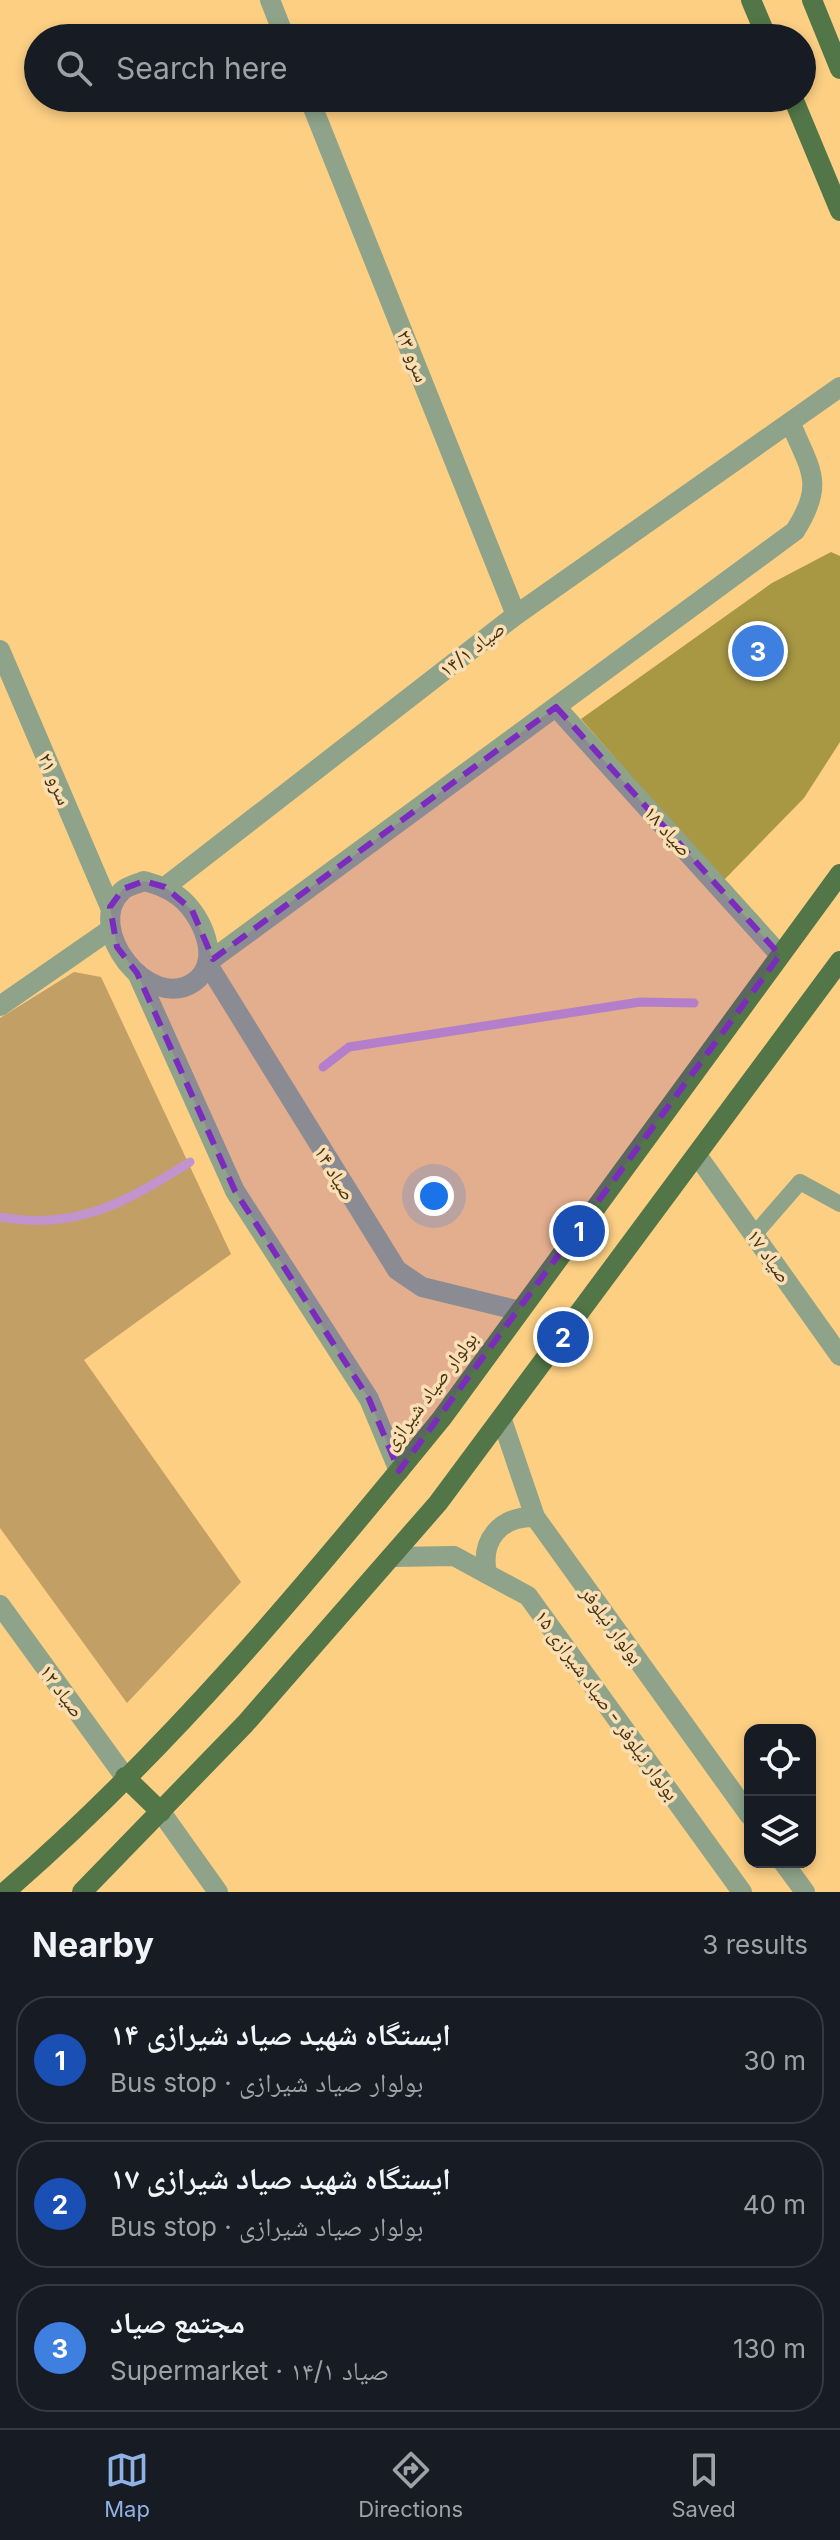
<!DOCTYPE html>
<meta charset="utf-8">
<style>
:root{--surface:#171b24;--page:#242831;--text:#f1f3f6;--muted:#9ea1a6;--line:#363941;--accent:#8fb1e3}
body{margin:0;font-family:Inter,"Noto Naskh Arabic",sans-serif;background:var(--page);color:var(--text)}
.controls{position:absolute;right:24px;bottom:24px;display:grid;overflow:hidden;border-radius:16px;box-shadow:0 4px 12px #0003}
.controls button{width:72px;height:72px;display:grid;place-items:center;padding:0;border:0;border-bottom:2px solid var(--line);background:var(--surface);color:var(--text);font:40px sans-serif}
.you{position:absolute;left:434px;top:1196px;width:28px;height:28px;margin:-20px;border:6px solid #fff;border-radius:50%;background:#1a73e8;box-shadow:0 0 0 12px #1a73e833}
.badge{display:grid;place-items:center;width:52px;height:52px;border-radius:50%;background:var(--accent);color:#fff;font-size:26px;font-weight:700}
.pin{position:absolute;translate:-50% -50%;border:4px solid #fff;box-shadow:0 2px 8px #0006}
.list{margin:0;padding:0;list-style:none}
h2{display:flex;justify-content:space-between;align-items:center;height:104px;margin:0;padding:0 32px;font-size:34px}
h2 small{font-size:26px;font-weight:400;color:var(--muted)}
.list li{display:grid;grid-template-columns:52px 1fr auto;gap:24px;align-items:center;box-sizing:border-box;height:128px;margin:0 16px 16px;padding:0 16px;border:2px solid var(--line);border-radius:32px}
.list b{display:block;font-size:30px;white-space:nowrap}
.list p{margin:0;font-size:26px;white-space:nowrap;color:var(--muted)}
.list em{font-size:26px;font-style:normal;color:var(--muted)}
.icon{flex:none;width:44px;height:44px;fill:none;stroke:currentColor;stroke-width:2;stroke-linecap:round;stroke-linejoin:round}
.map{position:relative;flex:none;width:840px;height:1892px;overflow:hidden}
.search{position:absolute;background:var(--surface);box-shadow:0 4px 12px #0003;left:24px;right:24px;top:24px;height:88px;display:flex;align-items:center;gap:20px;box-sizing:border-box;padding:0 28px;border-radius:44px;color:var(--muted);font-size:30px}
.sheet{height:536px;background:var(--surface)}
nav{display:flex;justify-content:space-around;align-items:center;box-sizing:border-box;height:112px;border-top:2px solid var(--line);background:var(--surface);font-size:22px;color:var(--muted)}
nav a{display:grid;justify-items:center;gap:4px}
nav .on{color:var(--accent)}
.map>svg:first-child{display:block}
.green{fill:#c29f65}
.lines{fill:none;stroke-linecap:round;stroke-linejoin:round}
.stream{stroke:#c194cd;stroke-width:9}
.building{fill:#a89844}
.lane{stroke:#8ea389;stroke-width:16}
.street{stroke:#8ea389;stroke-width:20}
.primary{stroke:#527648;stroke-width:20}
.marked{fill:#7b2cbf;fill-opacity:0.2;stroke:#7b2cbf;stroke-width:6;stroke-dasharray:16 10;stroke-linejoin:round}
.labels{text-anchor:middle;dominant-baseline:central;stroke-width:7;stroke-linejoin:round;paint-order:stroke}
.street-label{font-size:20px;fill:#443212;stroke:#fbdfb4}
</style>
<div class="map">
<svg width="840" height="1892" viewBox="0 0 840 1892">
<rect width="100%" height="100%" fill="#fccf83"/>
<path class="green" d="M 74,972 L 101,977 L 231,1254 L 84,1360 L 241,1582 L 127,1703 L 0,1528 L 0,1018 Z"/>
<g class="lines">
<g class="stream">
<path d="M 323,1067 L 349,1047 L 640,1002 L 694,1003"/>
<path d="M 0,1217 C 79,1231 125,1202 190,1162"/>
</g>
</g>
<path class="building" d="M 831,552 L 840,556 L 840,742 L 804,798 L 723,881 L 581,719 L 772,583 Z"/>
<g class="lines">
<path class="lane" d="M 754,1235 L 800,1182 L 840,1204"/>
<g class="street">
<path d="M 270,0 L 285,38"/>
<path d="M 309,98 L 516,615"/>
<path d="M 0,650 L 110,907"/>
<path d="M 556,707 L 780,955"/>
<path d="M 144,881 C 157,885 168,888 178,896 C 201,913 224,961 194,982 C 149,1013 83,928 122,891 C 127,886 137,884 144,881 Z"/>
<path d="M 165,887 L 516,615 L 840,387"/>
<path d="M 137,973 L 235,1191 L 369,1399 L 399,1471"/>
<path d="M 0,1006 L 111,929"/>
<path d="M 697,1155 L 840,1356"/>
<path d="M 520,1311 L 422,1287 L 397,1270 L 207,963 L 795,531 C 825,484 811,471 791,424"/>
<path d="M 502,1420 L 535,1517 L 750,1816"/>
<path d="M 393,1557 L 454,1556 L 528,1596 L 742,1892"/>
<path d="M 487,1574 C 480,1540 500,1516 535,1517"/>
<path d="M 0,1605 L 125,1777"/>
<path d="M 161,1812 L 218,1892"/>
<path d="M 783,1862 L 805,1892"/>
</g>
<g class="primary">
<path d="M 751,0 L 767,38"/>
<path d="M 812,0 L 840,69"/>
<path d="M 793,98 L 840,211"/>
<path d="M 125,1777 L 161,1812"/>
<path d="M 5,1892 C 167,1752 307,1584 442,1418 L 840,874"/>
<path d="M 82,1892 L 245,1724 L 438,1503 L 840,961"/>
</g>
</g>
<path class="marked" d="M 556,707 L 780,955 L 399,1471 L 369,1399 L 235,1191 L 137,973 L 117,947 L 110,907 L 123,889 L 144,881 L 165,887 L 192,910 L 213,959 Z"/>
<g class="labels">
<g class="street-label">
<text transform="translate(413 356) rotate(68)">سرو ۲۳</text>
<text transform="translate(472 649) rotate(-38)">صیاد ۱۴/۱</text>
<text transform="translate(55 779) rotate(67)">سرو ۲۱</text>
<text transform="translate(668 831) rotate(48)">صیاد ۱۸</text>
<text transform="translate(335 1173) rotate(59)">صیاد ۱۴</text>
<text transform="translate(769 1256) rotate(55)">صیاد ۱۷</text>
<text transform="translate(430 1391) rotate(-53)">بولوار صیاد شیرازی</text>
<text transform="translate(612 1625) rotate(54)">بولوار نیلوفر</text>
<text transform="translate(62 1691) rotate(54)">صیاد ۱۲</text>
<text transform="translate(607 1705) rotate(54)">بولوار نیلوفر - صیاد شیرازی ۱۵</text>
</g>
</g>
</svg>
<div class="controls">
<button><svg class="icon" aria-label="locate" viewBox="0 0 24 24"><circle cx="12" cy="12" r="6"/><path d="M12 2v4M12 18v4M2 12h4M18 12h4"/></svg></button>
<button><svg class="icon" aria-label="layers" viewBox="0 0 24 24"><path d="M12 4l9 5-9 5-9-5zM3 14l9 5 9-5"/></svg></button>
</div>
<div class="you"></div>
<div class="pin badge" style="left:579px;top:1231px;background:#1a4fb4">1</div>
<div class="pin badge" style="left:563px;top:1337px;background:#1a4fb4">2</div>
<div class="pin badge" style="left:758px;top:651px;background:#3f7fe0">3</div>
<div class="search"><svg class="icon" aria-label="search" viewBox="0 0 24 24"><circle cx="10" cy="10" r="6"/><path d="M15 15l6 6"/></svg>Search here</div>
</div>
<section class="sheet">
<h2>Nearby<small>3 results</small></h2>
<ul class="list">
<li><span class="badge" style="background:#1a4fb4">1</span><div><b>ایستگاه شهید صیاد شیرازی ۱۴</b><p>Bus stop · بولوار صیاد شیرازی</p></div><em>30 m</em></li>
<li><span class="badge" style="background:#1a4fb4">2</span><div><b>ایستگاه شهید صیاد شیرازی ۱۷</b><p>Bus stop · بولوار صیاد شیرازی</p></div><em>40 m</em></li>
<li><span class="badge" style="background:#3f7fe0">3</span><div><b>مجتمع صیاد</b><p>Supermarket · صیاد ۱۴/۱</p></div><em>130 m</em></li>
</ul>
</section>
<nav>
<a class="on"><svg class="icon" aria-label="map" viewBox="0 0 24 24"><path d="M3 6l6-2 6 2 6-2v14l-6 2-6-2-6 2zM9 4v14M15 6v14"/></svg>Map</a>
<a><svg class="icon" aria-label="directions" viewBox="0 0 24 24"><path d="M12 3l9 9-9 9-9-9zM9 14v-3h6M13 9l2 2-2 2"/></svg>Directions</a>
<a><svg class="icon" aria-label="saved" viewBox="0 0 24 24"><path d="M7 4h10v16l-5-4-5 4z"/></svg>Saved</a>
</nav>
